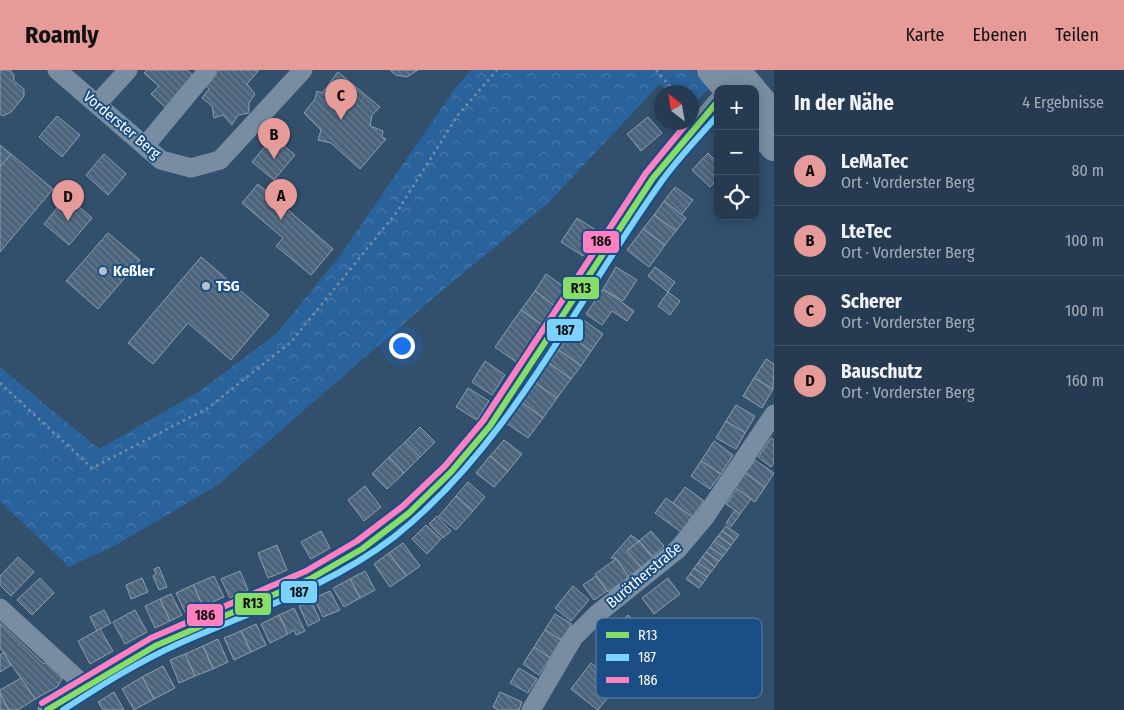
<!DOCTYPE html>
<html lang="de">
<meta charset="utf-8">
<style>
:root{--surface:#263b51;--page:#32465b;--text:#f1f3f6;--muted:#a4adb7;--line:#425568;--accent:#e69b98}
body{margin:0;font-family:"Fira Sans Condensed",sans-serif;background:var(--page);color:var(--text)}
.controls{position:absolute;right:15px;top:15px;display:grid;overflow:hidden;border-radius:10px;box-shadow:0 2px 12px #0003}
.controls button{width:45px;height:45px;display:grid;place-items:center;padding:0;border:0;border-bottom:1px solid var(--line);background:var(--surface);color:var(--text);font:25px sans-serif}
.compass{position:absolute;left:654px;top:15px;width:45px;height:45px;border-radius:50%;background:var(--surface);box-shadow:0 2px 12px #0003;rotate:329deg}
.you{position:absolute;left:401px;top:275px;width:18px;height:18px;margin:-12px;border:4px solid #fff;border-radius:50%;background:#1a73e8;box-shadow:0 0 0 8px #1a73e833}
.badge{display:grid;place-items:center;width:32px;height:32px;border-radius:50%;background:var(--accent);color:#111;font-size:16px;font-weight:700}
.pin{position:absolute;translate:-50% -41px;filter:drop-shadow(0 1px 2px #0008)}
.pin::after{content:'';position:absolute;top:26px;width:18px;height:15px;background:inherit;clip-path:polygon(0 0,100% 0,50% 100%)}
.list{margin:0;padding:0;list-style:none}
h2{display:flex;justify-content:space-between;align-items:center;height:65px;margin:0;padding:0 20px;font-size:21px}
h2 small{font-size:16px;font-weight:400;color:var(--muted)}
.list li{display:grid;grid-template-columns:32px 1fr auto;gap:15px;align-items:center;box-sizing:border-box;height:70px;padding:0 20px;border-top:1px solid var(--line)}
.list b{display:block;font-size:19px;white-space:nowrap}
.list p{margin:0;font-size:16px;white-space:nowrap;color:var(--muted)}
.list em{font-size:16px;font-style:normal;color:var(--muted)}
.icon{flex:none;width:28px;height:28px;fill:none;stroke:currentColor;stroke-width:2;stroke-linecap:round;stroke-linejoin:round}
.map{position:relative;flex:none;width:774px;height:640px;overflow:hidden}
header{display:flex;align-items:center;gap:30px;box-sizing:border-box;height:70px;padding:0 25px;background:var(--accent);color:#111}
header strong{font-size:24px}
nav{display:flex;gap:28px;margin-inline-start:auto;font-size:18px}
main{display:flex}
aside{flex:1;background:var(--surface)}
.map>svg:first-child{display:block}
.forest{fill:url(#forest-crowns)}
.building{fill:url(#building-back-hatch);stroke:#8c9eb0}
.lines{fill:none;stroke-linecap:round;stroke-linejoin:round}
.path{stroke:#798da2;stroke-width:2.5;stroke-dasharray:2.5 4;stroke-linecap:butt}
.minor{stroke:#798da2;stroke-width:19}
.highway{stroke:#7a8fa2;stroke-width:28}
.highway-bridge{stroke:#7a8fa2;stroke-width:28}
.bus-1-casing{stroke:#1a4e85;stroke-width:10}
.bus-2-casing{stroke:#1a4e85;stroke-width:10}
.bus-3-casing{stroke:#1a4e85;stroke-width:10}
.bus-1{stroke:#86de68;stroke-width:6}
.bus-2{stroke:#7ad2fd;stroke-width:6}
.bus-3{stroke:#ff80c1;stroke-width:6}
.poi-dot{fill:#b7c1cc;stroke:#1a4e85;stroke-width:2}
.labels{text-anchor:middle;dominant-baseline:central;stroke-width:4;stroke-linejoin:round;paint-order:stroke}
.street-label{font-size:15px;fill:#fff;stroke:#1a4e85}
.poi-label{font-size:15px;font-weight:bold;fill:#fff;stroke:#1a4e85;text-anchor:start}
.key{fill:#1a4e85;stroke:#5f83aa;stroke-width:1}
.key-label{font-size:14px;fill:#fff}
.line-badge{stroke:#1a4e85;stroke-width:2}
.pale-badge-label{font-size:14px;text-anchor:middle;font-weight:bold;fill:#111}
</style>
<header>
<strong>Roamly</strong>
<nav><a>Karte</a><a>Ebenen</a><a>Teilen</a></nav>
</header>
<main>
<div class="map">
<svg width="774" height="640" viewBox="0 0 774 640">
<defs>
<pattern id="forest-crowns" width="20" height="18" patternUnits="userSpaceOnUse" patternTransform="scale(1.25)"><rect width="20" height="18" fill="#2a639b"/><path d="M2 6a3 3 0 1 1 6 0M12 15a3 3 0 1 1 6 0" fill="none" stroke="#4a7aaa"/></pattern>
<pattern id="building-back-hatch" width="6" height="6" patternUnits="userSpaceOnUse" patternTransform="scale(1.25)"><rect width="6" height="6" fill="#4c647b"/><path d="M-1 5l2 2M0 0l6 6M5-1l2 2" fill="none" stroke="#677b8f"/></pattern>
</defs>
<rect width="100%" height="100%" fill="#324f6c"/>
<path class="forest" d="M 471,0 L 694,0 L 708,19 L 692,36 L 692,22 L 669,22 L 660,14 L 548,133 L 431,230 L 218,415 L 116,475 L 69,497 L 0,431 L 0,297 L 99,379 L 200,321 L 277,263 L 339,187 L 456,17 Z"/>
<g class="building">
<path d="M 0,0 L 10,0 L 14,5 L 14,11 L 24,19 L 24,26 L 11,42 L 3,46 L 0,44 Z"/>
<path d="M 147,0 L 187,0 L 196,8 L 167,39 L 151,24 L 159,16 L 144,3 Z"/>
<path d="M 214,0 L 259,0 L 247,14 L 255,24 L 249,33 L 249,43 L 238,45 L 232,55 L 223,45 L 214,48 L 212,36 L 202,28 L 209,19 L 203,12 Z"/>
<path d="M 390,0 L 418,0 L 407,7 L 396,5 Z"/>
<path d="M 338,2 L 380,37 L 372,45 L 370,56 L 383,61 L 382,67 L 386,69 L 360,99 L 331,73 L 318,70 L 321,60 L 304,43 L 315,29 L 317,21 L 322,23 Z"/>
<path d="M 57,46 L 80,65 L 62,87 L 39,67 Z"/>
<path d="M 648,47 L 662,63 L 641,81 L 627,64 Z"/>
<path d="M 273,67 L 295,85 L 274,110 L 252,92 Z"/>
<path d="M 0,75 L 11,84 L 0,97 Z"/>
<path d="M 708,83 L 718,93 L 718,109 L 710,117 L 692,100 Z"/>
<path d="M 11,84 L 53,119 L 0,182 L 0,97 Z"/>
<path d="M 104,84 L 126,104 L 108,125 L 86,105 Z"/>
<path d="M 258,114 L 333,179 L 311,205 L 276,176 L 283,168 L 242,133 Z"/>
<path d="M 675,117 L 693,130 L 681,145 L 664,131 Z"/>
<path d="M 67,126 L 92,148 L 69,175 L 44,154 Z"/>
<path d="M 664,131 L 686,148 L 676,161 L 654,145 Z"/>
<path d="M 654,145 L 676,161 L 665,175 L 643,159 Z"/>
<path d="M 577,148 L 599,162 L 583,186 L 561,172 Z"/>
<path d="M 643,159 L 665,175 L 649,197 L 627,180 Z"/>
<path d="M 108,163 L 140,190 L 98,239 L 66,211 Z"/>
<path d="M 201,187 L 269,245 L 231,290 L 188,253 L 153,294 L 128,273 Z"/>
<path d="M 616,197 L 637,210 L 623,231 L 603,219 Z"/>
<path d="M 655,197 L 675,212 L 668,222 L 648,206 Z"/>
<path d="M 546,204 L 567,219 L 555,236 L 535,221 Z"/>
<path d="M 603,219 L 634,241 L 627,251 L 612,241 L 602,255 L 586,244 Z"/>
<path d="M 535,221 L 555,236 L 542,255 L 521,240 Z"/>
<path d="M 668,222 L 680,231 L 670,245 L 658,236 Z"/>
<path d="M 521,240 L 542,255 L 516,292 L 495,277 Z"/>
<path d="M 582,249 L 603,264 L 591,281 L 570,265 Z"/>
<path d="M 570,265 L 591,281 L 581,296 L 559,280 Z"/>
<path d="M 559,280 L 581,296 L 571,309 L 549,293 Z"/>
<path d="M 766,289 L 774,294 L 773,319 L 754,308 Z"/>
<path d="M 485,291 L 505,305 L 492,325 L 472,312 Z"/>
<path d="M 549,293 L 571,309 L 557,328 L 535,313 Z"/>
<path d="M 754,308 L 773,319 L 762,338 L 743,326 Z"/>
<path d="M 535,313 L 557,328 L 543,348 L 521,332 Z"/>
<path d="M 468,318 L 489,331 L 477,350 L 456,337 Z"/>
<path d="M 521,332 L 543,348 L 528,368 L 506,353 Z"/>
<path d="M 736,335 L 755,346 L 745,363 L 726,351 Z"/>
<path d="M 726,351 L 745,363 L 736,379 L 716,368 Z"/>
<path d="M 420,357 L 435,372 L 420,387 L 405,372 Z"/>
<path d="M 771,368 L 774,370 L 774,393 L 771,397 L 758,387 Z"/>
<path d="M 504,370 L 522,384 L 508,401 L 490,386 Z"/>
<path d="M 714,371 L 733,385 L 721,404 L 701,391 Z"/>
<path d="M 405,372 L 420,387 L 404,403 L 389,387 Z"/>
<path d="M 490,386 L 508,401 L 494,417 L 476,403 Z"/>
<path d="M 389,387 L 404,403 L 387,419 L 372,404 Z"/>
<path d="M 755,390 L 774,403 L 765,417 L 745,403 Z"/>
<path d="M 701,391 L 721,404 L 710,419 L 691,406 Z"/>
<path d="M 745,403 L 765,417 L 755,432 L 735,418 Z"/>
<path d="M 468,412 L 485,427 L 473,441 L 456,426 Z"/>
<path d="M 365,416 L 381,437 L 364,451 L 348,430 Z"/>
<path d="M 685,417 L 704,431 L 692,447 L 673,433 Z"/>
<path d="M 737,419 L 751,429 L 740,444 L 726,434 Z"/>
<path d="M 456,426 L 473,441 L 456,460 L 439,446 Z"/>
<path d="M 666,428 L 692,447 L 681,462 L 655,443 Z"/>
<path d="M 735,440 L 740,444 L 731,457 L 726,453 Z"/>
<path d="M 437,446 L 451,461 L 443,468 L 429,454 Z"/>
<path d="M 426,455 L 441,469 L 427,484 L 412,469 Z"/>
<path d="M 726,456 L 739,465 L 735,470 L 722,461 Z"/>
<path d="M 321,461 L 330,478 L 311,489 L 301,472 Z"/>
<path d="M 651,461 L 664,476 L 653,486 L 639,471 Z"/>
<path d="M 722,461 L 735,470 L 731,475 L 718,466 Z"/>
<path d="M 631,465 L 639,471 L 627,481 L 642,498 L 629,507 L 616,489 L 611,488 Z"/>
<path d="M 718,466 L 731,475 L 727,481 L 714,471 Z"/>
<path d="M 639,471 L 653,488 L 642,498 L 627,481 Z"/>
<path d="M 714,471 L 727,481 L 723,486 L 710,477 Z"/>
<path d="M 403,473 L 420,496 L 406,506 L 389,483 Z"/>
<path d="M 277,475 L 287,500 L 268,508 L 258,483 Z"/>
<path d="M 710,477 L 723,486 L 719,491 L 706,482 Z"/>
<path d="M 706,482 L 719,491 L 715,497 L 702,487 Z"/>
<path d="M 389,483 L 406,506 L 390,517 L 374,494 Z"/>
<path d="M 18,487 L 34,502 L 11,526 L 0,515 L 0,506 Z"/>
<path d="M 702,487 L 715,497 L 711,502 L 698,493 Z"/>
<path d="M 616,489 L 629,507 L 608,522 L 595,504 Z"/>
<path d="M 698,493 L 711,502 L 707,507 L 694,498 Z"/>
<path d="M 159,497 L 167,517 L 159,520 L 153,506 L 156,504 L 154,499 Z"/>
<path d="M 694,498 L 707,507 L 703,513 L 690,504 Z"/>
<path d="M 240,501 L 248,520 L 230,528 L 221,509 Z"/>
<path d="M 365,501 L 375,520 L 360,528 L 350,509 Z"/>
<path d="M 690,504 L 703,513 L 699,518 L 686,509 Z"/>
<path d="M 214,506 L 224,527 L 203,536 L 193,515 Z"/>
<path d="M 596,506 L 607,521 L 594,530 L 583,515 Z"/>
<path d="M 40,508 L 54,523 L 32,545 L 17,530 Z"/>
<path d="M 142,508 L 148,522 L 131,529 L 126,515 Z"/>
<path d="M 668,508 L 680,524 L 654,544 L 642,528 Z"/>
<path d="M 350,509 L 360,528 L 344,537 L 333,518 Z"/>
<path d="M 193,515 L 203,536 L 186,544 L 176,523 Z"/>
<path d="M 573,516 L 589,530 L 571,551 L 555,538 Z"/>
<path d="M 330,521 L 340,540 L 323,547 L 314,528 Z"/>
<path d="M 171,524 L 182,545 L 170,551 L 160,529 Z"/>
<path d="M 160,529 L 170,551 L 155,558 L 145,536 Z"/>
<path d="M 311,531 L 320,550 L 308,556 L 299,536 Z"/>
<path d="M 294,538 L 305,561 L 296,565 L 294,560 L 288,564 L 279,545 Z"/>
<path d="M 104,540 L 111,553 L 97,561 L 90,547 Z"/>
<path d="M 135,540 L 147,562 L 125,574 L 113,552 Z"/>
<path d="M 555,544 L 572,554 L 561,570 L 545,560 Z"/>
<path d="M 279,545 L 288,564 L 270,573 L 261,554 Z"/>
<path d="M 628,545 L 642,561 L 627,573 L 613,558 Z"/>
<path d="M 0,553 L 44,594 L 48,591 L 61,603 L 62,609 L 57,617 L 35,629 L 0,578 Z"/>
<path d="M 256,554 L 266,575 L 251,582 L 241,561 Z"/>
<path d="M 100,559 L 113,581 L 90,594 L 78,571 Z"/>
<path d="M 545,560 L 561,570 L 550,588 L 534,577 Z"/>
<path d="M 241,561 L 251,582 L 234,590 L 224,568 Z"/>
<path d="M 218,569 L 228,592 L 213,599 L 203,576 Z"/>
<path d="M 203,576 L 213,599 L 195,606 L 185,584 Z"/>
<path d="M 534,577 L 550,588 L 539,605 L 523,594 Z"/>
<path d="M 4,583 L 11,595 L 0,602 L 0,585 Z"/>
<path d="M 185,584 L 195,606 L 179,613 L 170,590 Z"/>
<path d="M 591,593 L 618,614 L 598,640 L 571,619 Z"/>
<path d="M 163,596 L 175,618 L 154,629 L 142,607 Z"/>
<path d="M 519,598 L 537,609 L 528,623 L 510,613 Z"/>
<path d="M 142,607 L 154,629 L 134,640 L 122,619 Z"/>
<path d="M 21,608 L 35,629 L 18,640 L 9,640 L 0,624 L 0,620 Z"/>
<path d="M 114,622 L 124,640 L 103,640 L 98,632 Z"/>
<path d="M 500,622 L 522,632 L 519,640 L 499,640 L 493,637 Z"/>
<path d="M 0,624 L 9,640 L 0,640 Z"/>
</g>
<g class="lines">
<g class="path">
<path d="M 656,0 L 675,22"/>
<path d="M 0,313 L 92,398 L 208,338 L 291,272 L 397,142 L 458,45 L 497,0"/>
</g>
<g class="minor">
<path d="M 57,0 L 161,90 L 191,98 L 220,90 L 303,0"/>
<path d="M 97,34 L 128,0"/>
<path d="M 145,76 L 208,0"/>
<path d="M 0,538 L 85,616"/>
<path d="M 47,640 C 87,614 127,589 171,568 C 217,547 265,531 310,509 C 383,472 441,421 490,356 L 653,108 L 718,31"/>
<path d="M 531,640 L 574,567 L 596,545 L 678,479 L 705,447 L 774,344"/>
</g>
<g class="highway">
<path d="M 711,0 L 727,19"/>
<path d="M 755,23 L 774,45"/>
<path d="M 755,54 L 774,77"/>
</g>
<path class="highway-bridge" d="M 736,0 L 752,19"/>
<defs>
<path id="bus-1" d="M 47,640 L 155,576 L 310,509 L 362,479 L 409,443 L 451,402 L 490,356 L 653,108 L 718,31"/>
<path id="bus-2" d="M 63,640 C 100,616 138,592 178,574 C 252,541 329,517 394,467 C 511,374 574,234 659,115 C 676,90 698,68 718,45"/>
<path id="bus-3" d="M 42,633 L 151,568 L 306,501 L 357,471 L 403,436 L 445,396 L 483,351 L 646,103 L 688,52"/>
</defs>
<use href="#bus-1" class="bus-1-casing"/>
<use href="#bus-2" class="bus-2-casing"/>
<use href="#bus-3" class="bus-3-casing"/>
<use href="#bus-1" class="bus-1"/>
<use href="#bus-2" class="bus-2"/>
<use href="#bus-3" class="bus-3"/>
</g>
<g class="poi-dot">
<circle cx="103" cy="201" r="5"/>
<circle cx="206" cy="216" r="5"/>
</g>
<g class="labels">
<g class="street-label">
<text transform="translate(122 55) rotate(40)">Vorderster Berg</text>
<text transform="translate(644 505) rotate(-40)">Burötherstraße</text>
</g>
<g class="poi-label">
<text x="113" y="201">Keßler</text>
<text x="216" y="216">TSG</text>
</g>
</g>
<rect x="596" y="548" width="166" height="80" rx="8" class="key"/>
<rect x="606" y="562" width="23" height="6" fill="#86de68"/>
<rect x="606" y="584" width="23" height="7" fill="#7ad2fd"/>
<rect x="606" y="607" width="23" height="6" fill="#ff80c1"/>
<g class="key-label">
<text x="638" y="570">R13</text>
<text x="638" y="592">187</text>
<text x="638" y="615">186</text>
</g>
<g class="line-badge">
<rect x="582" y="160" width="38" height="24" rx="5" fill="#ff80c1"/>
<rect x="562" y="206" width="38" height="24" rx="5" fill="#86de68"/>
<rect x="546" y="248" width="38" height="24" rx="5" fill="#7ad2fd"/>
<rect x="280" y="510" width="38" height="24" rx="5" fill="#7ad2fd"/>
<rect x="234" y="522" width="38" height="24" rx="5" fill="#86de68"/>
<rect x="186" y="533" width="38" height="24" rx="5" fill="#ff80c1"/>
</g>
<g class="pale-badge-label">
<text x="601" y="176">186</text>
<text x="581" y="223">R13</text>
<text x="565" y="265">187</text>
<text x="299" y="527">187</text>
<text x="253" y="538">R13</text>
<text x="205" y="550">186</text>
</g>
</svg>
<div class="controls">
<button>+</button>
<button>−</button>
<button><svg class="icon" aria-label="locate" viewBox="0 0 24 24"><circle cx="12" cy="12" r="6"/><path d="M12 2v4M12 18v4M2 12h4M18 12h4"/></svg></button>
</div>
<svg class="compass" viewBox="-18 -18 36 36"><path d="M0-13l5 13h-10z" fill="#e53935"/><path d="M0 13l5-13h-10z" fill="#a4adb7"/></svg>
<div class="you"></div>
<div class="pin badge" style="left:281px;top:150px">A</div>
<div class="pin badge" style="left:274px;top:89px">B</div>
<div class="pin badge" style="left:341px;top:50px">C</div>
<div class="pin badge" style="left:68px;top:151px">D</div>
</div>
<aside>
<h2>In der Nähe<small>4 Ergebnisse</small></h2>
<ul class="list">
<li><span class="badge">A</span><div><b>LeMaTec</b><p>Ort · Vorderster Berg</p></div><em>80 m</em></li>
<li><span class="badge">B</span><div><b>LteTec</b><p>Ort · Vorderster Berg</p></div><em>100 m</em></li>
<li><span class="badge">C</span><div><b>Scherer</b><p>Ort · Vorderster Berg</p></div><em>100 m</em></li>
<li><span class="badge">D</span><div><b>Bauschutz</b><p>Ort · Vorderster Berg</p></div><em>160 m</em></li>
</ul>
</aside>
</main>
